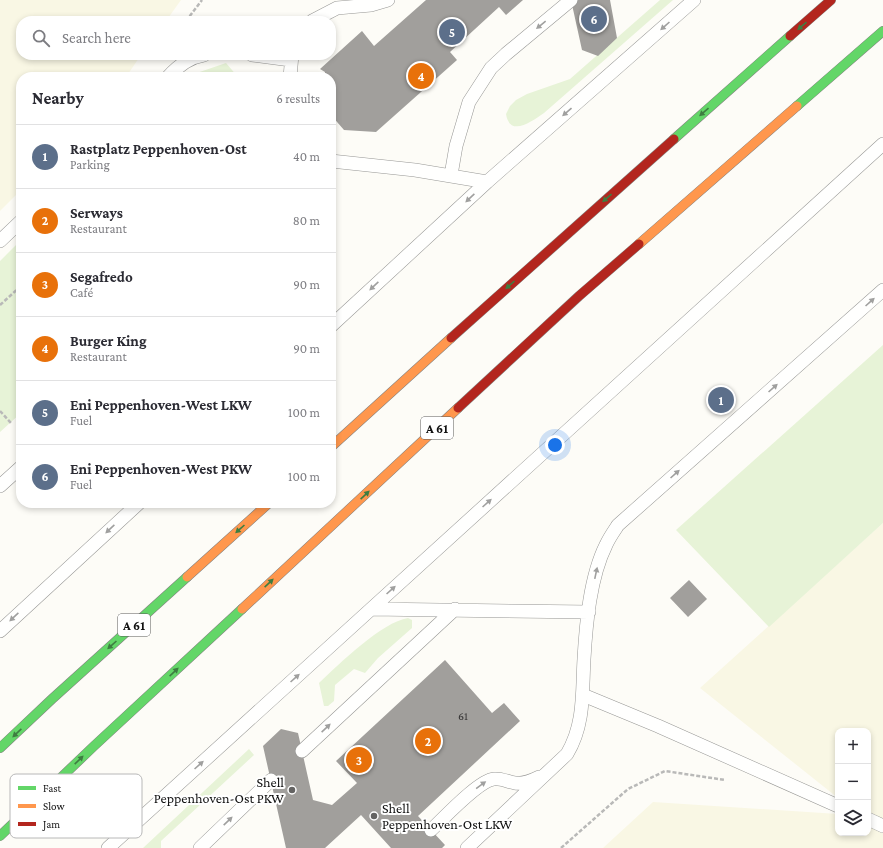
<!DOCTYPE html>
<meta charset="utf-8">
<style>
body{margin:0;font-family:"Crimson Pro",serif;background:#f2f2f3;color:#2b2b33}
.controls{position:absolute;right:12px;bottom:12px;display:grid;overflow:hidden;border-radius:8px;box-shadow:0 2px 6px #0003}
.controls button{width:36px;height:36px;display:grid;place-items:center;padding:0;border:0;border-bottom:1px solid #e1e1e2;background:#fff;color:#2b2b33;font:20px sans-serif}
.you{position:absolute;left:555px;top:445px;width:14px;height:14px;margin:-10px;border:3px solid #fff;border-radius:50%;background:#1a73e8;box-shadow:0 0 0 6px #1a73e833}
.badge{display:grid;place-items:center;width:26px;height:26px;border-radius:50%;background:#1a73e8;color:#fff;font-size:13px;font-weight:700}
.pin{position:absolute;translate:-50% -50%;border:2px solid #fff;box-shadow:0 1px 4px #0006}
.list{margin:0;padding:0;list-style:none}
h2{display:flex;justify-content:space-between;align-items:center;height:52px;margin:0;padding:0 16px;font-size:17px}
h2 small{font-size:13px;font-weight:400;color:#7c7c81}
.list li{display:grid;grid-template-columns:26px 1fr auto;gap:12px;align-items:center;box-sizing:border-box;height:64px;padding:0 16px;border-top:1px solid #e1e1e2}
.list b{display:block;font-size:15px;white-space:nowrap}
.list p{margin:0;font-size:13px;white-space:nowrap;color:#7c7c81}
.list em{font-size:13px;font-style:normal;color:#7c7c81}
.icon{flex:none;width:22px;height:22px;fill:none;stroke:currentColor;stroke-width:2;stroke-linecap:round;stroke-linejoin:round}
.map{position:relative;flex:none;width:883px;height:848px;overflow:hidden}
.search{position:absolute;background:#fff;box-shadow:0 2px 6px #0003;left:16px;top:16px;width:320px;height:44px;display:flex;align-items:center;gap:10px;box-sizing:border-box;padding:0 14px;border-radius:16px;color:#7c7c81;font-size:15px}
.panel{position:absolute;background:#fff;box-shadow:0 2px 6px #0003;left:16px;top:72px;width:320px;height:436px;border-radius:16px}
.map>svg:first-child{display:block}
.farmland{fill:#f9f7e4}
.green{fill:#e7f3d7}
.building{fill:#a19f9c}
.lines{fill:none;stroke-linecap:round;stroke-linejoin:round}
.lane-casing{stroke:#979795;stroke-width:14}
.fast-casing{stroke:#858482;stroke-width:10}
.slow-casing{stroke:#858482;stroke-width:10}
.jam-casing{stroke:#858482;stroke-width:10}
.path{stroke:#b9b9b8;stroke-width:2.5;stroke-dasharray:4 2;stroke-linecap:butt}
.lane{stroke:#fffffe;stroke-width:13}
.fast{stroke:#63d668;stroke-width:9}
.slow{stroke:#ff974d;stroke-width:9}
.jam{stroke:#b3261e;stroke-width:9}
.oneway{fill:#a0a09f}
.oneway2{fill:#3e7d41}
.poi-dot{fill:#646362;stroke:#fff;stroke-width:1.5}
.labels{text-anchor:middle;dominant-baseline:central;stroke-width:4;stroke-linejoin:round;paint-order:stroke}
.number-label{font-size:12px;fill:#353434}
.shield{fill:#fff;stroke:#585858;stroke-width:1}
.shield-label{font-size:13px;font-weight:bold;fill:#111}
.poi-label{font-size:14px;fill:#111;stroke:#fff;text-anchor:end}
.key{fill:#fff;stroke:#b8b8b8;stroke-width:1}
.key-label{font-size:11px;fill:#111}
</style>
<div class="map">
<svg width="883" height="848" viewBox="0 0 883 848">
<rect width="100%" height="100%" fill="#fdfcf7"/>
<!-- farmland -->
<path class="farmland" d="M0,0H181L166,21H21V55H141L126,77H21V190L0,211Z
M883,523V848H603L653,802L838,814V833H868V731H838V798L700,688Z"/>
<!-- green -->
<path class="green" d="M660,0H673L544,113C532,121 510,138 506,114L510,106L516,100L527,94L570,79Z
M226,63L238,77H184H185Z
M21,240V413L0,432V261Z
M883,345V523L769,627L676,530Z
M408,618L412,620V628L378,658L365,673L354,669L335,685L334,701L328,706H324L319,683C339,664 382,622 408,618Z
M249,749L254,755L161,841V848H143Z"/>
<!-- building -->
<path class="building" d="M426,0H523L506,15L499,7L450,52L457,60L376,132L344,130L331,115V77H325V72L320,69L362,31L374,46Z
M571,0H610L617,38L598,56L582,50Z
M689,580L707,599L688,617L670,598Z
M445,660L492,713L504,703L520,721L418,816L445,845L442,848H391L361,815L325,848H286L263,746L281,729L298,733L313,800L332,805L357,783L336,761Z"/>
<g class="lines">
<defs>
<path id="lane" d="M312,21L337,8L371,5L388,0
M252,55L291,60
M168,77C177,67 190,57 204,55
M290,77L292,55
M331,161L415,170L487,182
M451,175L456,146L469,102L491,68L506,54L571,0
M0,241L21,221
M331,326L487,182L694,0
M0,486L21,467
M371,609L589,612
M0,631L139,503
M583,695L658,726L838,806
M302,751L455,609
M868,819L883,826
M431,830C443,819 479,780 494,779C501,778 508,782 515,783C523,784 531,781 539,777
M108,848L883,144
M200,848L271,780
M467,848L567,754C585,724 582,692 584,659C586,624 590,577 606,545C609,538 614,531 618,525L883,290"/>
<path id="fast" d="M797,106L883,31
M674,139L790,36
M0,748L52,699L187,577
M0,836L94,746L242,609"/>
<path id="slow" d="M639,244L797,106
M331,447L451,338
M187,577L269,503
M242,609L458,408"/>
<path id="jam" d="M790,36L831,0
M451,338L674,139
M458,408L579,296L639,244"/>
</defs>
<!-- lane casing -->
<use href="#lane" class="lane-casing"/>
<!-- fast casing -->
<use href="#fast" class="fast-casing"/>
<!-- slow casing -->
<use href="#slow" class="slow-casing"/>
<!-- jam casing -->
<use href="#jam" class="jam-casing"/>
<!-- path -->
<path class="path" d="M186,21L202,0
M0,305L21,286
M0,411L11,423
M561,848L628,789L665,771L725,780"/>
<!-- lane -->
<use href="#lane" class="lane"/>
<!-- fast -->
<use href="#fast" class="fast"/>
<!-- slow -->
<use href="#slow" class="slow"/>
<!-- jam -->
<use href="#jam" class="jam"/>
</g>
<!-- one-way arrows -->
<defs><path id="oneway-solid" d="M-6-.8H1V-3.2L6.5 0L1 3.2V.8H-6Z"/></defs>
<g class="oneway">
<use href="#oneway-solid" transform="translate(541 25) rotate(141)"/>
<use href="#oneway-solid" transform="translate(665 26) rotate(138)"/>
<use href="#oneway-solid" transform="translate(567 112) rotate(139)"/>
<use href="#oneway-solid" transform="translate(470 198) rotate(137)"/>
<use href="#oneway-solid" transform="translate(374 286) rotate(137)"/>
<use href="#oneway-solid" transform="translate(870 302) rotate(-42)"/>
<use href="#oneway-solid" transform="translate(773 388) rotate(-42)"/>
<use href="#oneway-solid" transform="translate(675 474) rotate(-42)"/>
<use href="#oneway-solid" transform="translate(487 503) rotate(-42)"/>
<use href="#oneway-solid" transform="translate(110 529) rotate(137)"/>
<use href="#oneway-solid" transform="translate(596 573) rotate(-78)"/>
<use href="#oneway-solid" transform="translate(391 590) rotate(-42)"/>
<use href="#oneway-solid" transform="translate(14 617) rotate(137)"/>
<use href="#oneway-solid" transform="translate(295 678) rotate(-42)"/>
<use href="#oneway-solid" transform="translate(326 728) rotate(-43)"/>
<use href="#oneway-solid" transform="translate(199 765) rotate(-42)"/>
<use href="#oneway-solid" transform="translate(481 785) rotate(-36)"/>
<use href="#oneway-solid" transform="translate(228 821) rotate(-44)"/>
</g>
<g class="oneway2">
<use href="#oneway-solid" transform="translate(802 26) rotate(139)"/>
<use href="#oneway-solid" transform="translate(704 112) rotate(139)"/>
<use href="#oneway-solid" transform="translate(607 198) rotate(139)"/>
<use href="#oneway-solid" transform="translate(510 285) rotate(138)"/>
<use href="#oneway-solid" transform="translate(365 495) rotate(-43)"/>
<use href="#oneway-solid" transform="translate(240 529) rotate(138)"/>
<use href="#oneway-solid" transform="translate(269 583) rotate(-43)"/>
<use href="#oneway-solid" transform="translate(112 645) rotate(138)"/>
<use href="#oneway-solid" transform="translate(174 672) rotate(-43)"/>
<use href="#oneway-solid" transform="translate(17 733) rotate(137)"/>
<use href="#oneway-solid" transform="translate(79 760) rotate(-44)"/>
</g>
<!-- markers -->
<g class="poi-dot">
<circle cx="292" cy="790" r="4"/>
<circle cx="374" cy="816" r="4"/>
</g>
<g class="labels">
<!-- number labels -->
<g class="number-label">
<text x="463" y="716">61</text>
</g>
<!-- shield labels -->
<g class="shield">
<rect x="421" y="417" width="32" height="22" rx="3"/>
<rect x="118" y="614" width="32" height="22" rx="3"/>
</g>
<g class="shield-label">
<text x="437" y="428">A 61</text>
<text x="134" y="625">A 61</text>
</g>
<!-- poi labels -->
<g class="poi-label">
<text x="284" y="782">Shell<tspan x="284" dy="16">Peppenhoven-Ost PKW</tspan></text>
<text x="382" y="808" text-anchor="start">Shell<tspan x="382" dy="16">Peppenhoven-Ost LKW</tspan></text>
</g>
</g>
<!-- legend -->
<rect x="10" y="774" width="132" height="64" rx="6" class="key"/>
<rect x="18" y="786" width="18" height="4" fill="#63d668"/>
<rect x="18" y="804" width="18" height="4" fill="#ff974d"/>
<rect x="18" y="822" width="18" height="4" fill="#b3261e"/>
<g class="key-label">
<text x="43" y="792">Fast</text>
<text x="43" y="810">Slow</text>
<text x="43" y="828">Jam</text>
</g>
</svg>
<div class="controls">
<button>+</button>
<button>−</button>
<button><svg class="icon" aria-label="layers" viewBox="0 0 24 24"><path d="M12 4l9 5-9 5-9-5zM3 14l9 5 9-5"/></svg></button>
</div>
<div class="you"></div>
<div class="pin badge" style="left:721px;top:400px;background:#5c6f8a">1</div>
<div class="pin badge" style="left:428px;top:741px;background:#e8710a">2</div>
<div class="pin badge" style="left:359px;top:760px;background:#e8710a">3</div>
<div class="pin badge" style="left:421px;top:76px;background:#e8710a">4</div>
<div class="pin badge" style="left:452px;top:32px;background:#5c6f8a">5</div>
<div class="pin badge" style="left:594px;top:19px;background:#5c6f8a">6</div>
<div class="search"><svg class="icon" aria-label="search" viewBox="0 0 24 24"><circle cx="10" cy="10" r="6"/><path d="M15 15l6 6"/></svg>Search here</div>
<section class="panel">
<h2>Nearby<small>6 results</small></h2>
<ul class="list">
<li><span class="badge" style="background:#5c6f8a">1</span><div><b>Rastplatz Peppenhoven-Ost</b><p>Parking</p></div><em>40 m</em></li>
<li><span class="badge" style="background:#e8710a">2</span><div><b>Serways</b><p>Restaurant</p></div><em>80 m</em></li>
<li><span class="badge" style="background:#e8710a">3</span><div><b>Segafredo</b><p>Café</p></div><em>90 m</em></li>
<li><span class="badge" style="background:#e8710a">4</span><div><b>Burger King</b><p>Restaurant</p></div><em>90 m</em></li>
<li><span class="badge" style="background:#5c6f8a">5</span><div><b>Eni Peppenhoven-West LKW</b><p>Fuel</p></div><em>100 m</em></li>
<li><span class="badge" style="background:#5c6f8a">6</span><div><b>Eni Peppenhoven-West PKW</b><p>Fuel</p></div><em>100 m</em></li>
</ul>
</section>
</div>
